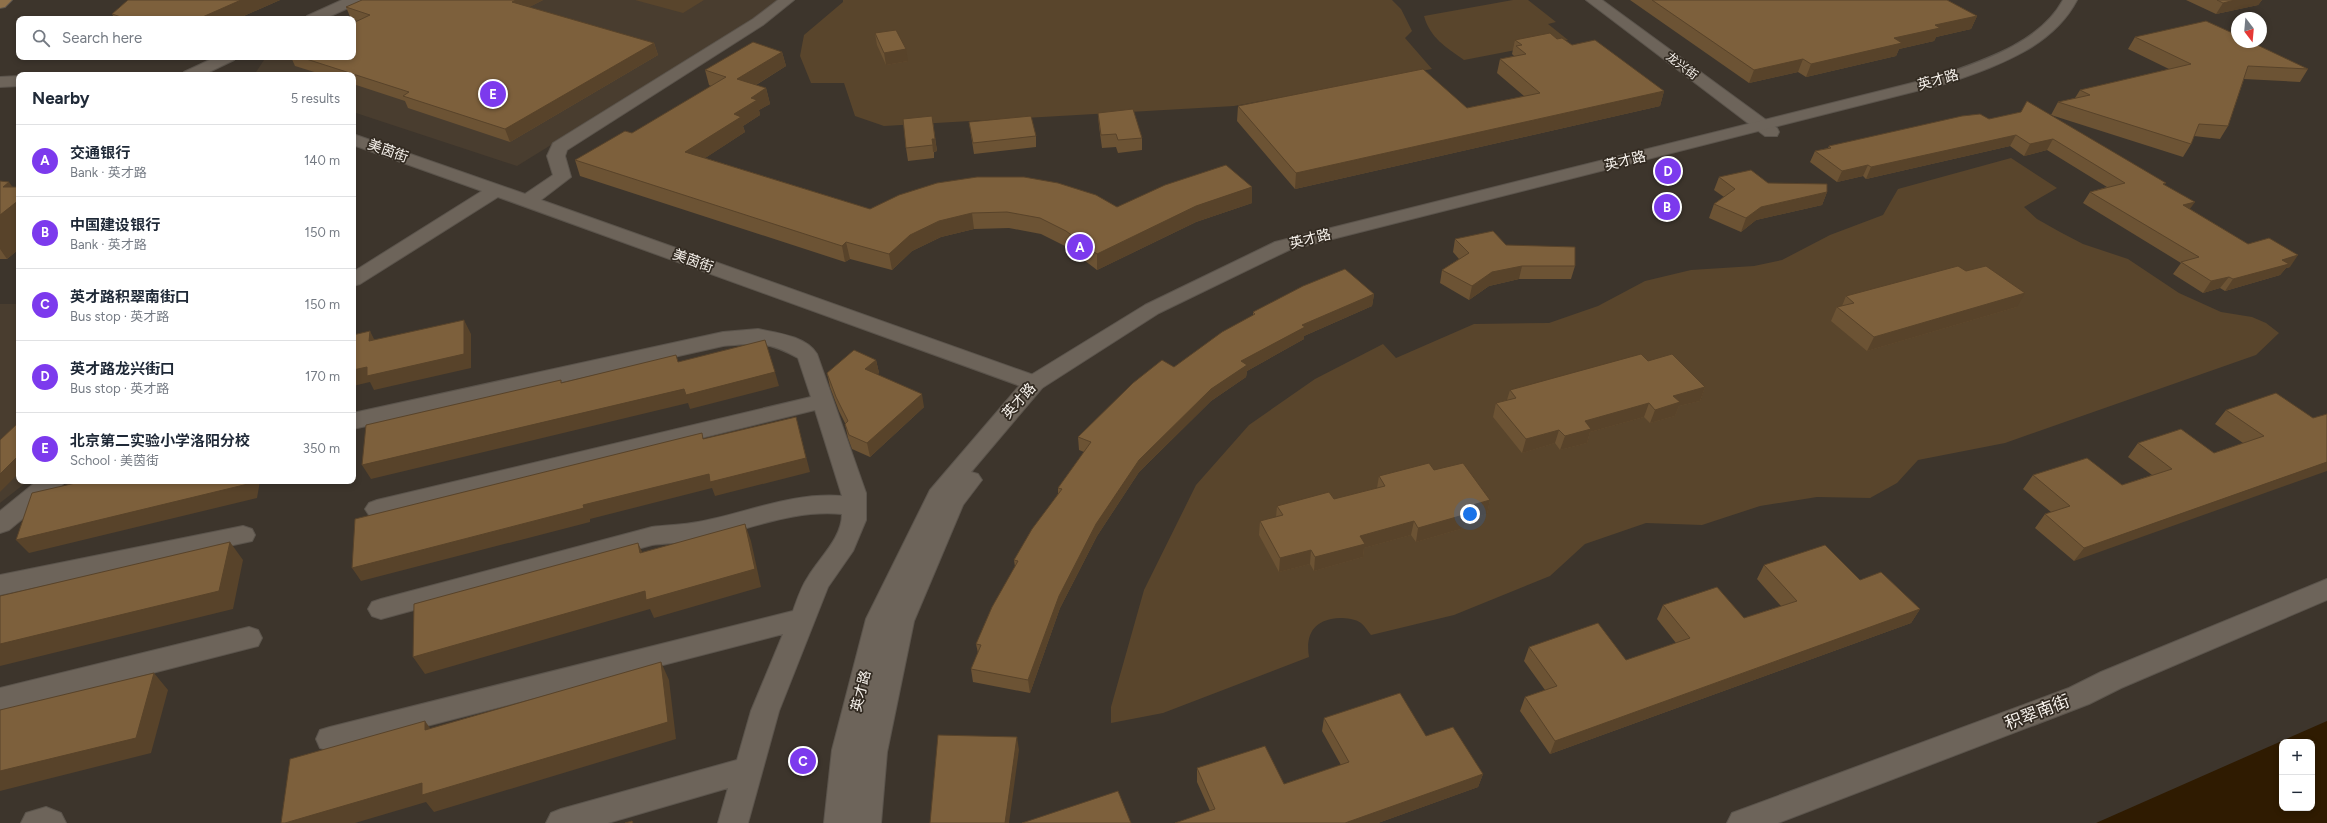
<!DOCTYPE html>
<meta charset="utf-8">
<style>
body{margin:0;font-family:Figtree,"Noto Sans SC",sans-serif;background:#f2f2f3;color:#1f2937}
.controls{position:absolute;right:12px;bottom:12px;display:grid;overflow:hidden;border-radius:8px;box-shadow:0 2px 6px #0003}
.controls button{width:36px;height:36px;display:grid;place-items:center;padding:0;border:0;border-bottom:1px solid #e0e1e3;background:#fff;color:#1f2937;font:20px sans-serif}
.compass{position:absolute;left:2231px;top:12px;width:36px;height:36px;border-radius:50%;background:#fff;box-shadow:0 2px 6px #0003;rotate:164deg}
.you{position:absolute;left:1470px;top:514px;width:14px;height:14px;margin:-10px;border:3px solid #fff;border-radius:50%;background:#1a73e8;box-shadow:0 0 0 6px #1a73e833}
.badge{display:grid;place-items:center;width:26px;height:26px;border-radius:50%;background:#7c3aed;color:#fff;font-size:13px;font-weight:700}
.pin{position:absolute;translate:-50% -50%;border:2px solid #fff;box-shadow:0 1px 4px #0006}
.list{margin:0;padding:0;list-style:none}
h2{display:flex;justify-content:space-between;align-items:center;height:52px;margin:0;padding:0 16px;font-size:17px}
h2 small{font-size:13px;font-weight:400;color:#747a83}
.list li{display:grid;grid-template-columns:26px 1fr auto;gap:12px;align-items:center;box-sizing:border-box;height:72px;padding:0 16px;border-top:1px solid #e0e1e3}
.list b{display:block;font-size:15px;white-space:nowrap}
.list p{margin:0;font-size:13px;white-space:nowrap;color:#747a83}
.list em{font-size:13px;font-style:normal;color:#747a83}
.icon{flex:none;width:22px;height:22px;fill:none;stroke:currentColor;stroke-width:2;stroke-linecap:round;stroke-linejoin:round}
.map{position:relative;flex:none;width:2327px;height:823px;overflow:hidden}
.search{position:absolute;background:#fff;box-shadow:0 2px 6px #0003;left:16px;top:16px;width:340px;height:44px;display:flex;align-items:center;gap:10px;box-sizing:border-box;padding:0 14px;border-radius:8px;color:#747a83;font-size:15px}
.panel{position:absolute;background:#fff;box-shadow:0 2px 6px #0003;left:16px;top:72px;width:340px;height:412px;border-radius:8px}
.map>svg:first-child{display:block}
.built{fill:#493d2f}
.green{fill:#59452c}
.water{fill:#2f1b01;fill-rule:evenodd}
.lines{fill:none;stroke-linecap:round;stroke-linejoin:round}
.minor-casing{stroke:#5b544c;stroke-width:2}
.secondary-casing{stroke:#5b544c;stroke-width:2}
.primary-casing{stroke:#5b544c;stroke-width:2}
.minor{fill:#6d645a;fill-rule:evenodd}
.secondary{fill:#6d645a;fill-rule:evenodd}
.primary{fill:#8f714a;fill-rule:evenodd}
.wall{fill:#6c5334}
.shaded-wall{fill:#58432a}
.building{fill:#7d603c;stroke:#58432a}
.labels{text-anchor:middle;dominant-baseline:central;stroke-width:3.5;stroke-linejoin:round;paint-order:stroke}
.far-street-label{font-size:12px;fill:#f6f1eb;stroke:#332b22}
.street-label{font-size:14px;fill:#f6f1eb;stroke:#332b22}
.near-street-label{font-size:17px;fill:#f6f1eb;stroke:#332b22}
</style>
<div class="map">
<svg width="2327" height="823" viewBox="0 0 2327 823">
<rect width="100%" height="100%" fill="#3d352c"/>
<!-- built -->
<path class="built" d="M389,0H781L774,7L517,166L353,112V75H254L266,57H353V19H348Z
M0,304H19V481H28L0,503Z"/>
<!-- green -->
<path class="green" d="M635,0H704L683,13Z
M843,0H1392L1401,9L1412,31L1405,38L1432,69L1234,106L884,126L855,116L844,83H811L800,56L804,35L843,2Z
M1513,0H1528L1556,22L1548,24L1568,40L1464,60C1446,47 1430,38 1424,16Z
M2011,158L2057,188L2024,207L2037,219L2060,232L2083,244L2128,259L2179,293L2221,312L2252,317L2266,323L2279,333L2256,355L2005,443L1918,460L1897,483L1870,498L1817,497L1760,506L1702,525L1646,523L1585,544L1550,576L1454,615L1371,635C1368,632 1365,626 1361,623C1356,619 1346,618 1340,618C1315,619 1305,633 1309,657L1163,713L1111,723V707L1144,590L1196,485L1249,425L1315,379L1383,344L1396,358L1474,324L1549,323L1598,306L1645,281L1691,270L1754,266L1782,260L1830,235L1883,215L1898,189Z"/>
<!-- water -->
<path class="water" d="M2327,721V823H2096ZM2282,742H2312V808H2282Z"/>
<g class="lines">
<defs>
<path id="minor" d="M342,0H361L359,3L324,19H305L307,16Z
M778,0H794L763,25L567,150L565,156L571,177L541,200L1042,378L1045,383L1042,388L1034,390L1026,388L498,197L360,284L353,286V272L482,191L353,145V134L525,194L553,175L547,156L553,143L753,19Z
M1586,0H1602L1777,128L1779,132L1777,136H1765Z
M216,57H237L234,60L203,75H182L184,72Z
M19,76V86L0,87V77Z
M758,329C777,333 806,336 817,354L866,493V520L853,551L828,587L779,711L748,823H718L728,788L608,823H546L551,813L561,809L737,760L751,711L783,634L330,751L320,748L316,739L320,730L330,727L793,611C797,600 801,587 808,577C820,557 842,538 842,514C792,509 747,531 698,540C683,543 667,543 652,545L381,619L372,616L368,609L372,602L381,599L652,527C667,525 683,525 698,522C747,513 792,492 842,496L815,410L377,518L369,515L365,509L369,503L377,500L811,397L798,358C768,341 756,343 723,346L353,429V413L723,332Z
M37,481H65L61,487L9,530L0,533V511Z
M243,526L252,529L255,535L252,541L0,595V575Z
M249,627L258,630L262,638L258,646L0,712V688Z
M46,807L61,813L66,823H21L26,813Z"/>
<path id="secondary" d="M2063,0H2077C2052,48 1996,66 1948,83L1289,250L1159,313L1042,388L971,472L978,474L982,480L963,505L914,621L887,752L881,823H824L832,750L866,619L930,490L1026,378L1145,305L1275,242L1936,77C1981,61 2039,44 2063,0Z
M2327,579V600L2121,688L2089,704L1778,823H1727L1732,813L2069,688L2101,672Z"/>
<path id="primary" d="M0,0H12L5,7L0,8Z"/>
</defs>
<!-- minor casing -->
<use href="#minor" class="minor-casing"/>
<!-- secondary casing -->
<use href="#secondary" class="secondary-casing"/>
<!-- primary casing -->
<use href="#primary" class="primary-casing"/>
<!-- minor -->
<use href="#minor" class="minor"/>
<!-- secondary -->
<use href="#secondary" class="secondary"/>
<!-- primary -->
<use href="#primary" class="primary"/>
</g>
<!-- wall -->
<path class="wall" d="M128,0H280L237,19H115L112,14Z
M543,0L529,7L654,43L658,55L510,142L408,108L405,101L353,84V75H324L295,66L291,57H353L357,21L353,20V19H351L346,7Z
M1630,0H1947L1977,16L1971,29L1936,37L1934,41L1899,49L1896,56L1806,77L1798,72L1749,83Z
M2186,0H2262L2258,5L2216,14Z
M875,33L908,61L886,65L877,45Z
M2135,37L2308,69L2300,82L2244,79L2228,126L2220,139L2194,136L2191,144L2183,157L2051,115L2058,102L2075,98L2080,90L2169,69L2128,49Z
M1557,39L1572,45L1664,91L1660,106L1295,189L1237,121L1238,106L1467,108L1524,96L1497,73L1500,59L1514,56L1512,54L1515,40Z
M782,52L786,66L756,85L766,88L770,104L759,110L760,115L743,126L745,132L705,158L870,209L1117,207L1252,203L1196,222L1097,270L1067,247L1041,234L1009,228L974,229L941,237L912,251L892,270L850,259L845,262L580,176L575,160L632,133L711,86L709,85L705,70Z
M2021,112L2165,185L2190,209L2248,244L2290,267L2286,268L2280,275L2225,291L2220,288L2203,293L2173,274L2181,263L2083,203L2090,192L2107,187L2047,150L2024,156L2010,146L1866,179L1863,176L1837,182L1810,162L1815,151L1828,148L1829,146L1989,119Z
M1098,113L1142,138V150L1118,153L1116,147L1102,148L1099,126Z
M932,116L937,151L934,152V158L908,161L906,148Z
M969,122L1036,136V147L974,154Z
M1719,177L1768,183L1827,192L1822,205L1756,220L1741,232L1709,218L1714,204L1724,197L1714,190Z
M0,181L13,187H19V249L7,259H0Z
M1455,239L1506,245L1575,266L1571,279H1519L1489,286L1469,300L1440,283L1442,270L1459,259L1453,252Z
M1966,271L2017,307L1867,351L1831,321L1837,307L1842,306L1846,296Z
M1374,294L1372,306L1304,336V339L1247,371L1246,377L1211,401L1139,472L1097,536L1060,608L1030,693L973,682L971,669L978,653L976,644L1015,567L1014,560L1058,494V488L1084,452L1079,450L1078,437L1174,367L1253,316V312Z
M876,360L879,373L877,374L924,407L870,457L852,449L848,438L845,424V423L839,411L830,387L827,373Z
M1648,361L1705,387L1700,401L1679,406L1675,416L1650,423L1644,417L1590,432L1587,443L1560,450L1555,443L1522,453L1493,417L1496,403L1507,400L1510,390Z
M2226,410L2313,418L2074,561L2035,528L2045,514L2051,512L2023,489L2033,475L2122,485L2152,475L2128,457L2138,443L2214,453L2243,443L2215,424Z
M1434,470L1490,500L1487,514L1466,520L1464,528L1416,542L1411,535L1364,548L1363,557L1314,571L1310,564L1279,572L1259,535L1260,521L1276,517L1277,506L1334,499L1377,488L1379,476Z
M1764,565L1860,580L1920,609L1911,623L1550,754L1520,711L1525,697L1545,690L1524,661L1529,647L1626,660L1676,643L1657,619L1663,605L1744,618L1781,606L1757,579Z
M1324,718L1426,736L1483,774L1478,787L1378,823H1175L1210,811L1197,782V768L1284,784L1341,765L1322,731Z"/>
<!-- shaded-wall -->
<path class="shaded-wall" d="M241,0H280L237,19H198Z
M516,0H543L516,14L512,2Z
M2235,0H2262L2258,5L2216,14L2223,3Z
M1977,16L1971,29L1936,37L1934,41L1899,49L1896,56L1806,77L1811,64L1935,25Z
M654,43L658,55L510,142L505,129Z
M906,49L908,61L886,65L884,53Z
M782,52L786,66L741,94L737,79Z
M1803,59L1798,72L1749,83L1754,70Z
M766,88L770,104L759,110L760,115L743,126L745,132L690,168L685,152L734,114L751,98Z
M1664,91L1660,106L1295,189L1296,173Z
M2016,135L2010,146L1866,179L1871,167Z
M932,139H935L937,151L933,152Z
M2053,139L2047,150L2024,156L2030,144Z
M1868,165L1863,176L1837,182L1842,171Z
M9,182L19,196V249L7,259L0,249V215L3,187Z
M1252,187V203L1196,222L1097,270V254L1196,206Z
M1827,192L1822,205L1756,220L1741,232L1746,218L1761,207Z
M2195,202L2187,213L2183,205Z
M972,213L974,229L941,237L912,251L892,270L889,254L910,235L939,221Z
M846,242L850,259L845,262L842,246Z
M2298,255L2290,267L2286,268L2280,275L2225,291L2233,279L2282,260Z
M1522,266L1519,279L1489,286L1469,300L1472,286L1492,272Z
M2229,277L2220,288L2203,293L2211,281Z
M2025,293L2017,307L1867,351L1874,337Z
M1374,294L1372,306L1304,336V339L1247,371L1246,377L1211,401L1139,472L1097,536L1060,608L1030,693L1028,680L1059,596L1096,524L1139,460L1211,389L1241,361L1302,325Z
M464,320L471,334V368L374,390L370,382L353,386V370Z
M370,331L377,345L369,341Z
M876,360L879,373L868,383L865,369Z
M775,372L779,386L690,409L688,403L371,479L362,465L684,389Z
M1705,387L1700,401L1679,406L1675,416L1650,423L1655,410L1673,396Z
M922,394L924,407L870,457L867,443Z
M1649,403L1644,417L1590,432L1587,443L1560,450L1565,436L1585,421Z
M796,417L810,472L715,496L712,488L590,519V522L361,581L352,568Z
M1559,430L1555,443L1522,453L1526,439Z
M19,455V473L0,492V474Z
M2327,462V471L2074,561L2084,548Z
M248,481H260L257,498L29,553L16,540Z
M1490,500L1487,514L1466,520L1464,528L1416,542L1418,528L1462,508Z
M1414,521L1411,535L1364,548L1363,557L1314,571L1315,557L1360,536Z
M745,524L751,541L761,587L654,618L650,609L425,674L413,657Z
M230,542L243,560L233,609L0,666V644Z
M638,543L646,560L640,553Z
M1311,550L1310,564L1279,572L1280,558Z
M1920,609L1911,623L1550,754L1555,741Z
M661,662L669,680L676,739L434,812L426,802L355,823H285Z
M154,673L168,690L151,753L0,791V771Z
M425,721L437,738L425,730Z
M1017,737L1019,750L1009,823H1005Z
M1483,774L1478,787L1378,823H1345Z"/>
<!-- building -->
<path class="building" d="M128,0H241L198,19H127L112,14Z
M362,0H516L512,2L654,43L505,129L403,96L409,92L300,57H353V23L370,15L346,7Z
M1652,0H1947L1977,16L1935,25L1940,28L1894,38L1902,43L1811,64L1803,59L1754,70Z
M2217,0H2235L2223,3Z
M2206,21L2237,35V42H2251L2308,69L2248,66L2228,126L2199,124L2191,144L2058,102L2090,95L2080,90L2191,64L2135,37Z
M896,30L906,49L884,53L875,33Z
M1550,33L1557,39L1562,38L1572,45L1595,40L1664,91L1296,173L1238,106L1423,69L1467,108L1540,93L1500,59L1526,54L1516,46L1522,45L1515,40Z
M753,42L782,52L737,79L766,88L751,98L757,100L734,114L741,117L685,152L870,209L899,195L937,183L977,177H1024L1058,183L1096,195L1117,207L1165,185L1226,165L1252,187L1196,206L1097,254L1066,231L1040,218L1007,212L972,213L939,221L910,235L889,254L846,242L842,246L575,160L625,131L632,133L726,77L705,70Z
M2027,101L2166,183L2163,184L2195,202L2183,205L2248,244L2269,238L2298,255L2282,260L2289,264L2233,279L2229,277L2211,281L2181,262L2199,257L2090,192L2125,183L2053,139L2030,144L2016,135L1871,167L1868,165L1842,171L1815,151L1831,148L1829,146L1962,116L1980,114L1989,119L2021,112Z
M1133,109L1142,138L1118,140L1116,134L1101,135L1098,113Z
M932,116L935,139H932L933,145L906,148L903,119Z
M1031,116L1036,136L973,143L969,122Z
M1751,170L1768,183L1827,184V192L1761,207L1746,218L1714,204L1735,189L1719,177Z
M0,181L9,182L3,187H19V200L0,215Z
M1493,231L1506,245L1575,247V266H1522L1492,272L1472,286L1442,270L1469,253L1455,239Z
M1958,266L1966,271L1986,266L2025,293L1874,337L1837,307L1854,303L1846,296Z
M1345,269L1374,294L1302,325L1305,327L1241,361L1247,365L1211,389L1139,460L1096,524L1059,596L1028,680L971,669L981,645L976,644L992,607L1018,561L1014,560L1032,529L1062,489L1058,488L1091,442L1078,437L1133,383L1162,360L1174,367L1222,332L1255,314L1253,312L1303,286Z
M464,320V354L367,376V367L353,370V335L370,331L369,341Z
M765,340L775,372L686,395L684,389L362,465L366,425L561,380V383L676,355L678,362Z
M854,350L876,360L865,369L922,394L867,443L849,435L845,424L848,421L836,397L827,373Z
M1641,354L1648,361L1672,354L1705,387L1673,396L1680,402L1655,410L1649,403L1585,421L1591,429L1565,436L1559,430L1526,439L1496,403L1516,398L1510,390Z
M2276,393L2313,418L2327,414V462L2084,548L2045,514L2070,506L2033,475L2087,458L2122,485L2172,469L2138,443L2181,429L2214,453L2264,436L2226,410Z
M796,417L806,458L710,482L709,474L583,505L584,508L352,568L355,519L702,433L703,439Z
M19,422V455L0,474V440Z
M1429,463L1434,470L1463,463L1490,500L1462,508L1467,514L1418,528L1414,521L1360,536L1365,544L1315,557L1311,550L1280,558L1260,521L1283,515L1277,506L1329,492L1334,499L1385,486L1379,476Z
M84,481H248V484L16,540L32,493Z
M745,524L755,569L646,600L645,591L413,657L414,604L638,543L640,553Z
M230,542L219,591L0,644V596Z
M1825,545L1860,580L1881,572L1920,609L1555,741L1525,697L1557,686L1529,647L1598,623L1626,660L1690,638L1663,605L1717,587L1744,618L1797,601L1764,565Z
M661,662L668,722L422,795V783L285,823H281L290,759L425,721V730Z
M154,673L136,738L0,771V710Z
M1400,693L1426,736L1453,727L1483,774L1345,823H1175L1215,809L1197,768L1265,746L1284,784L1349,762L1324,718Z
M938,735L1017,737L1005,823H930Z
M1118,791L1131,823H1022Z
M632,821L633,823H625Z"/>
<g class="labels">
<!-- far-street labels -->
<g class="far-street-label">
<text transform="translate(1682 66) rotate(37)">龙兴街</text>
</g>
<!-- street labels -->
<g class="street-label">
<text transform="translate(1938 80) rotate(-16)">英才路</text>
<text transform="translate(388 151) rotate(20)">美茵街</text>
<text transform="translate(1625 161) rotate(-14)">英才路</text>
<text transform="translate(1310 239) rotate(-14)">英才路</text>
<text transform="translate(693 261) rotate(20)">美茵街</text>
<text transform="translate(1019 401) rotate(-48)">英才路</text>
<text transform="translate(861 691) rotate(-76)">英才路</text>
</g>
<!-- near-street labels -->
<g class="near-street-label">
<text transform="translate(2037 712) rotate(-21)">积翠南街</text>
</g>
</g>
</svg>
<div class="controls">
<button>+</button>
<button>−</button>
</div>
<svg class="compass" viewBox="-18 -18 36 36"><path d="M0-13l5 13h-10z" fill="#e53935"/><path d="M0 13l5-13h-10z" fill="#747a83"/></svg>
<div class="you"></div>
<div class="pin badge" style="left:1080px;top:247px">A</div>
<div class="pin badge" style="left:1667px;top:207px">B</div>
<div class="pin badge" style="left:803px;top:761px">C</div>
<div class="pin badge" style="left:1668px;top:171px">D</div>
<div class="pin badge" style="left:493px;top:94px">E</div>
<div class="search"><svg class="icon" aria-label="search" viewBox="0 0 24 24"><circle cx="10" cy="10" r="6"/><path d="M15 15l6 6"/></svg>Search here</div>
<section class="panel">
<h2>Nearby<small>5 results</small></h2>
<ul class="list">
<li><span class="badge">A</span><div><b>交通银行</b><p>Bank · 英才路</p></div><em>140 m</em></li>
<li><span class="badge">B</span><div><b>中国建设银行</b><p>Bank · 英才路</p></div><em>150 m</em></li>
<li><span class="badge">C</span><div><b>英才路积翠南街口</b><p>Bus stop · 英才路</p></div><em>150 m</em></li>
<li><span class="badge">D</span><div><b>英才路龙兴街口</b><p>Bus stop · 英才路</p></div><em>170 m</em></li>
<li><span class="badge">E</span><div><b>北京第二实验小学洛阳分校</b><p>School · 美茵街</p></div><em>350 m</em></li>
</ul>
</section>
</div>
